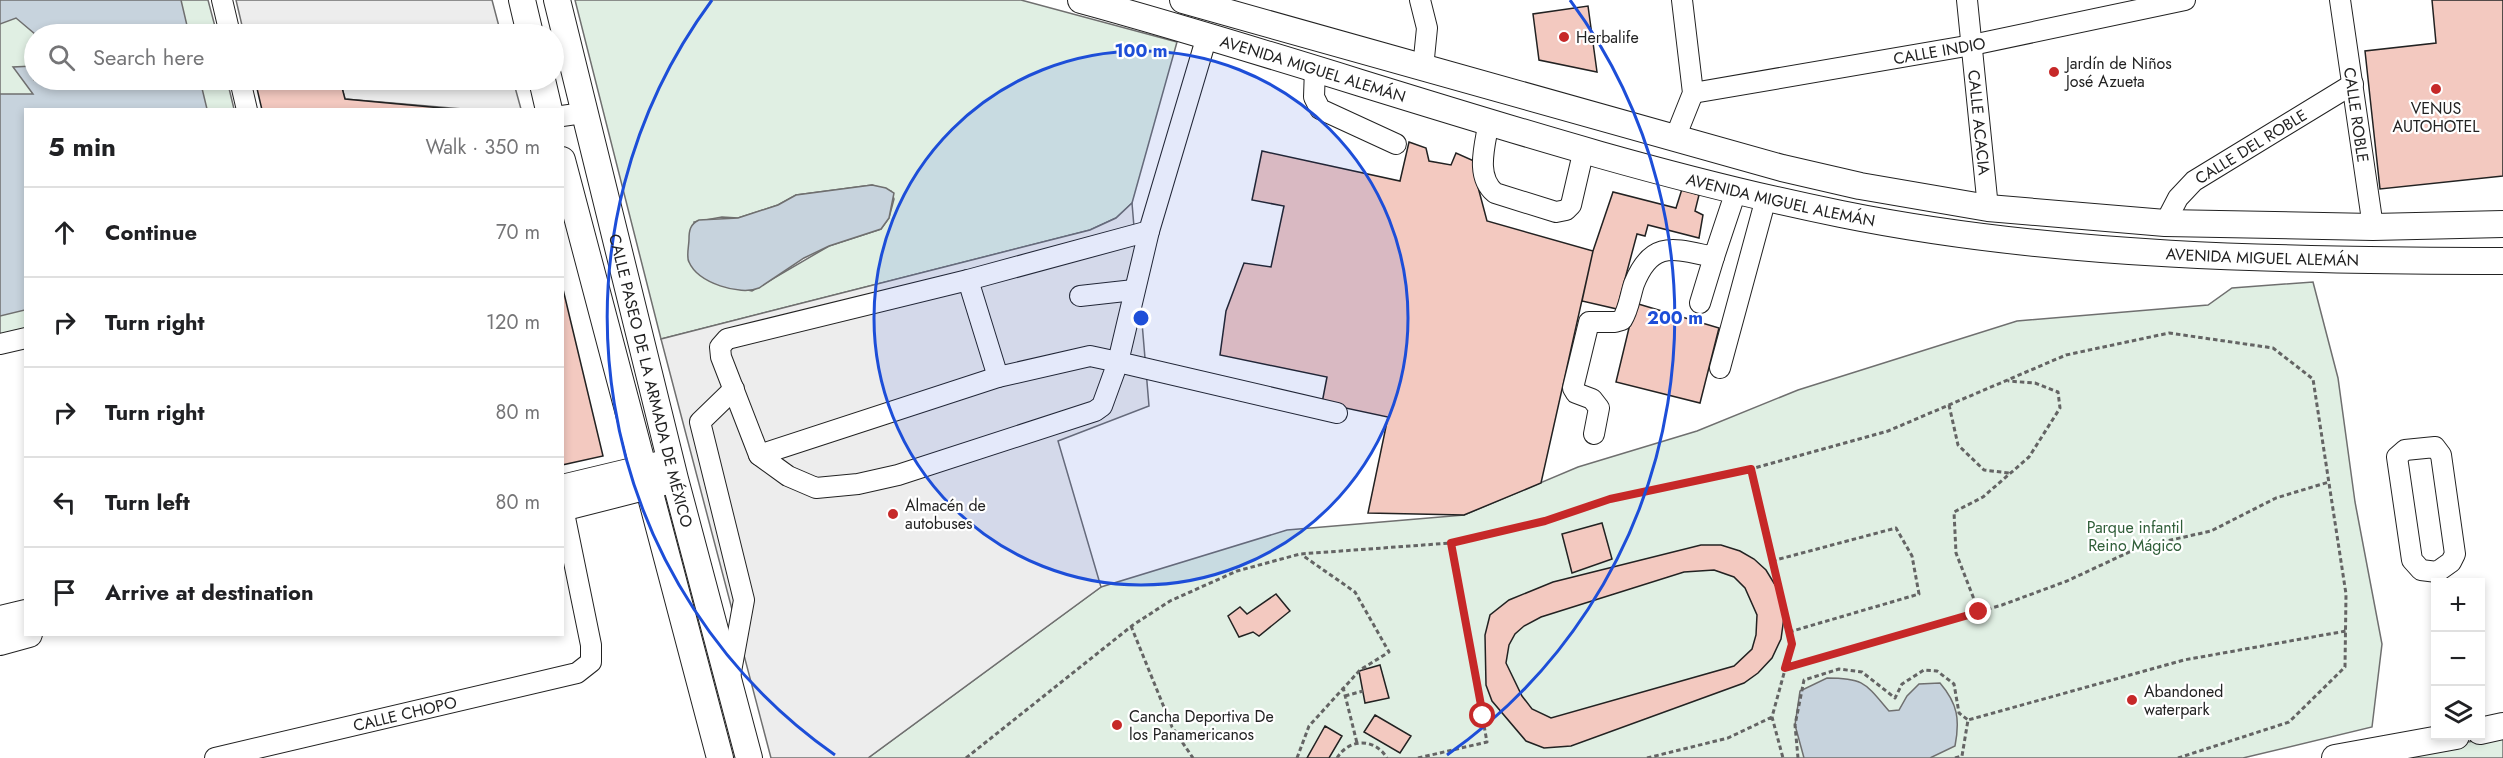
<!DOCTYPE html>
<meta charset="utf-8">
<style>
body{margin:0;font-family:Jost,sans-serif;background:#f6f6f6;color:#202124}
.controls{position:absolute;right:18px;bottom:18px;display:grid;overflow:hidden;border-radius:0px;box-shadow:0 3px 9px #0003}
.controls button{width:54px;height:54px;display:grid;place-items:center;padding:0;border:0;border-bottom:2px solid #e0e0e0;background:#fff;color:#202124;font:30px sans-serif}
.stop{position:absolute;width:18px;height:18px;margin:-14px;border:4px solid #c62828;border-radius:50%;background:#fff}
.stop.end{background:#c62828;border-color:#fff;box-shadow:0 2px 6px #0008}
.list{margin:0;padding:0;list-style:none}
h2{display:flex;justify-content:space-between;align-items:center;height:78px;margin:0;padding:0 24px;font-size:26px}
h2 small{font-size:20px;font-weight:400;color:#757577}
.list li{display:grid;grid-template-columns:39px 1fr auto;gap:18px;align-items:center;box-sizing:border-box;height:90px;padding:0 24px;border-top:2px solid #e0e0e0}
.list b{display:block;font-size:22px;white-space:nowrap}
.list em{font-size:20px;font-style:normal;color:#757577}
.icon{flex:none;width:33px;height:33px;fill:none;stroke:currentColor;stroke-width:2;stroke-linecap:round;stroke-linejoin:round}
.map{position:relative;flex:none;width:2503px;height:758px;overflow:hidden}
.search{position:absolute;background:#fff;box-shadow:0 3px 9px #0003;left:24px;top:24px;width:540px;height:66px;display:flex;align-items:center;gap:15px;box-sizing:border-box;padding:0 21px;border-radius:33px;color:#757577;font-size:22px}
.panel{position:absolute;background:#fff;box-shadow:0 3px 9px #0003;left:24px;top:108px;width:540px;height:528px;border-radius:0px}
.map>svg:first-child{display:block}
.green{fill:#e0efe3;stroke:#6f6f6f;stroke-width:1.5;fill-rule:evenodd}
.parking{fill:#ededed;stroke:#6f6f6f;stroke-width:1.5}
.water{fill:#c7d3dd;stroke:#6f6f6f;stroke-width:1.5}
.building{fill:#f3c9c0;stroke:#222;stroke-width:1.5;fill-rule:evenodd}
.lines{fill:none;stroke-linecap:round;stroke-linejoin:round}
.minor-casing{stroke:#222;stroke-width:22}
.major-casing{stroke:#222;stroke-width:28}
.path{stroke:#646464;stroke-width:3;stroke-dasharray:4.5 3;stroke-linecap:butt}
.minor{stroke:#fff;stroke-width:20}
.major{stroke:#fff;stroke-width:26}
.route{stroke:#c62828;stroke-width:8}
.ring{fill:none;stroke:#1d4ed8;stroke-width:3}
.poi-dot{fill:#c62828;stroke:#fff;stroke-width:2}
.labels{text-anchor:middle;dominant-baseline:central;stroke-width:4.5;stroke-linejoin:round;paint-order:stroke}
.poi-label{font-size:16px;fill:#222;stroke:#fff;text-anchor:start}
.street-label{font-size:16px;fill:#222;stroke:#fff}
.park-label{font-size:16px;fill:#2f5e38;stroke:#fff}
.centre{fill:#1d4ed8;stroke:#fff;stroke-width:3}
.ring-label{font-size:18px;text-anchor:middle;font-weight:bold;fill:#1d4ed8;stroke:#fff;stroke-width:4.5;stroke-linejoin:round;paint-order:stroke}
</style>
<div class="map">
<svg width="2503" height="758" viewBox="0 0 2503 758">
<rect width="100%" height="100%" fill="#fff"/>
<!-- green -->
<path class="green" d="M0,0H208L217,34H34V80H227L234,109L26,110L25,330L0,336Z
M575,0H1021L1177,42L1132,203L1116,218L1090,230L661,339ZM872,185L891,191L894,199L889,218L881,229L829,246L752,291L712,282L694,222L722,217L738,218L778,205L796,195Z
M2313,282L2338,378L2355,502L2382,644L2372,727L2243,758H868L1101,587L1287,530L1464,515L1578,467L1697,431L1798,390L2017,321L2208,305L2232,288Z
M2503,736V758H2375Z"/>
<!-- parking -->
<path class="parking" d="M236,0H492L501,34H244Z
M340,80H513L521,109H463L345,99Z
M1132,203L1149,406L1058,441L1101,587L868,758H771L661,339L1090,230L1116,218Z"/>
<!-- water -->
<path class="water" d="M0,0H181L189,34H35L16,18L0,24Z
M34,66V80H57L63,87L66,80H200L207,109L26,110L25,310L0,316V94H33L13,67Z
M872,185L886,188L894,193L889,218L881,229L829,246L804,258L759,288C740,296 698,283 689,262C686,257 689,246 689,239C689,231 690,224 699,220L738,218L778,205L796,195Z
M1827,678C1864,678 1865,683 1889,711L1899,710L1907,696L1919,684L1940,683C1958,704 1960,720 1955,746L1930,758H1804L1795,725L1800,691Z"/>
<!-- building -->
<path class="building" d="M2432,0H2503V176L2380,189L2365,51L2436,43Z
M1588,6L1597,72L1539,60L1533,14Z
M255,80H340L345,99L463,110H262Z
M1409,142L1426,148L1429,161L1451,165L1456,153L1474,161L1478,187L1487,221L1593,251L1541,483L1464,515L1368,513L1388,417L1322,403L1327,377L1220,355L1226,311L1244,263L1271,267L1284,206L1252,200L1262,151L1400,181Z
M1682,189L1699,195L1695,211L1703,215L1699,238L1648,225L1645,236L1637,234L1617,309L1582,301L1593,251L1613,192L1676,208Z
M562,285L603,456L562,465Z
M1635,303L1719,328L1700,403L1616,382Z
M1602,523L1612,559L1572,573L1562,534Z
M1701,545H1721L1740,551L1754,559L1766,570L1780,593L1784,617L1781,639L1772,658L1758,673L1744,683L1571,746L1544,748L1526,741L1492,701L1486,685L1485,635L1490,615L1509,600L1553,582ZM1714,570L1734,577L1745,588L1757,615L1756,635L1752,649L1734,666L1551,718L1532,709L1522,696L1506,663L1509,645L1515,634L1524,626L1541,617L1684,572Z
M1276,594L1290,611L1259,636L1253,632L1239,637L1228,616L1240,607L1247,614Z
M1380,665L1389,698L1365,703L1359,671Z
M1375,715L1411,736L1400,753L1364,732Z
M1325,726L1342,736L1329,758H1307Z"/>
<g class="lines">
<defs>
<g id="minor">
<path d="M222,0L230,34"/>
<path d="M1420,0L1427,28L1423,68"/>
<path id="s1" d="M1967,0L1988,208"/>
<path id="s2" d="M2340,0L2373,227"/>
<path d="M1315,68L1314,97L1320,109L1396,144"/>
<path d="M240,80L247,110"/>
<path id="s3" d="M1693,93L1972,45L2185,0"/>
<path d="M562,116L583,113"/>
<path d="M1489,120C1486,143 1474,175 1495,193L1556,212L1566,210L1571,205L1584,149"/>
<path d="M1675,138L1693,93L1682,0"/>
<path id="s4" d="M2165,223L2178,198L2194,181L2353,84"/>
<path d="M1149,231L1118,362L1102,406L1095,411L898,475L858,484L816,488L788,476L759,455L998,377L1090,356L1118,362L1337,413"/>
<path d="M968,280L998,377"/>
<path d="M1080,296L1134,290"/>
<path d="M1700,303L1714,257"/>
<path d="M0,344L26,338"/>
<path d="M1720,368L1766,198"/>
<path d="M1594,434L1599,408L1592,399L1576,393L1573,388L1589,322H1615L1622,320C1629,309 1630,296 1634,284C1652,239 1674,249 1714,257L1736,191"/>
<path d="M2435,447L2441,455L2455,554L2451,562L2437,572L2421,570L2412,560L2397,457L2405,450Z"/>
<path d="M759,455L721,357L720,347L727,339L968,280L1149,231L1207,36"/>
<path d="M730,677L744,600L700,422L734,389"/>
<path id="s5" d="M215,758L577,673L591,662V645L563,508"/>
</g>
<g id="major">
<path d="M522,0L530,34"/>
<path id="s6" d="M557,0L675,479L749,758"/>
<path id="s7" d="M1081,0C1335,69 1583,162 1841,214C2058,258 2282,260 2503,261"/>
<path d="M1183,0L1782,168L1860,186L1988,208L2165,223L2373,227L2503,224"/>
<path d="M542,80L549,110"/>
<path d="M562,160L720,758"/>
<path d="M562,488L658,465"/>
<path d="M562,508L664,482"/>
<path d="M0,619L26,613"/>
<path d="M0,642L29,634"/>
<path d="M2480,731L2503,726"/>
<path d="M2335,758L2456,736"/>
</g>
</defs>
<!-- minor casing -->
<use href="#minor" class="minor-casing"/>
<!-- major casing -->
<use href="#major" class="major-casing"/>
<!-- path -->
<path class="path" d="M1949,405L1958,445L1984,470L2009,473
M1751,469L1792,644L1772,717L1783,758
M1772,561L1896,528L1912,556L1919,594L1789,632
M1979,612L1956,553L1954,512L1983,497L2029,457L2060,408L2058,392L2035,383L2008,381
M1131,626L1172,727L1193,758
M1785,667L2002,605L2067,581L2140,547L2211,531L2276,498L2329,482
M1343,687L1357,743
M1345,696L1363,691
M966,758L1133,625L1170,601L1237,571L1300,554L1451,543L1545,521L1610,499L1751,469L1888,431L2066,355L2169,333L2273,348L2313,379L2346,594L2345,667L2289,722L2178,758
M1297,758L1309,726L1360,670L1389,652L1355,592L1302,555
M1337,758C1349,738 1375,738 1387,758
M1418,758L1487,742L1451,543
M1647,758L1728,738L1772,717
M1798,758L1795,725L1804,680L1839,669L1862,672L1895,698L1902,684L1924,670L1937,671L1954,684L1959,713L1968,720
M1955,758L1962,756L1968,720L2184,660L2346,631"/>
<!-- minor -->
<use href="#minor" class="minor"/>
<!-- major -->
<use href="#major" class="major"/>
</g>
<g class="lines">
<!-- route -->
<path class="route" d="M1483,716L1451,543L1545,521L1610,499L1751,469L1792,644L1785,668L1979,612"/>
</g>
<!-- distance rings -->
<circle cx="1141" cy="318" r="267" fill="#1d4ed8" fill-opacity=".12"/>
<g class="ring">
<circle cx="1141" cy="318" r="267"/>
<path d="M835 755A534 534 0 0 1 712 0M1570 0A534 534 0 0 1 1447 755"/>
</g>
<!-- markers -->
<g class="poi-dot">
<circle cx="1564" cy="37" r="6"/>
<circle cx="2054" cy="72" r="6"/>
<circle cx="2436" cy="89" r="6"/>
<circle cx="893" cy="514" r="6"/>
<circle cx="2132" cy="700" r="6"/>
<circle cx="1117" cy="725" r="6"/>
</g>
<g class="labels">
<!-- poi labels -->
<g class="poi-label">
<text x="1576" y="37">Herbalife</text>
<text x="2066" y="63">Jardín de Niños<tspan x="2066" dy="18">José Azueta</tspan></text>
<text x="2436" y="108" text-anchor="middle">VENUS<tspan x="2436" dy="18">AUTOHOTEL</tspan></text>
<text x="905" y="505">Almacén de<tspan x="905" dy="18">autobuses</tspan></text>
<text x="2144" y="691">Abandoned<tspan x="2144" dy="18">waterpark</tspan></text>
<text x="1129" y="716">Cancha Deportiva De<tspan x="1129" dy="18">los Panamericanos</tspan></text>
</g>
<!-- street labels -->
<g class="street-label">
<text stroke="none"><textPath href="#s3" startOffset="250">CALLE INDIO</textPath></text>
<text stroke="none"><textPath href="#s7" startOffset="242">AVENIDA MIGUEL ALEMÁN</textPath></text>
<text stroke="none"><textPath href="#s2" startOffset="116">CALLE ROBLE</textPath></text>
<text stroke="none"><textPath href="#s1" startOffset="123">CALLE ACACIA</textPath></text>
<text stroke="none"><textPath href="#s4" startOffset="118">CALLE DEL ROBLE</textPath></text>
<text stroke="none"><textPath href="#s7" startOffset="728">AVENIDA MIGUEL ALEMÁN</textPath></text>
<text stroke="none"><textPath href="#s7" startOffset="1214">AVENIDA MIGUEL ALEMÁN</textPath></text>
<text stroke="none"><textPath href="#s6" startOffset="392">CALLE PASEO DE LA ARMADA DE MÉXICO</textPath></text>
<text stroke="none"><textPath href="#s5" startOffset="195">CALLE CHOPO</textPath></text>
</g>
<!-- park labels -->
<g class="park-label">
<text x="2135" y="527">Parque infantil<tspan x="2135" dy="18">Reino Mágico</tspan></text>
</g>
</g>
<circle cx="1141" cy="318" r="9" class="centre"/>
<g class="ring-label">
<text x="1141" y="57">100 m</text>
<text x="1675" y="324">200 m</text>
</g>
</svg>
<div class="controls">
<button>+</button>
<button>−</button>
<button><svg class="icon" aria-label="layers" viewBox="0 0 24 24"><path d="M12 4l9 5-9 5-9-5zM3 14l9 5 9-5"/></svg></button>
</div>
<div class="stop" style="left:1483px;top:716px"></div>
<div class="stop end" style="left:1979px;top:612px"></div>
<div class="search"><svg class="icon" aria-label="search" viewBox="0 0 24 24"><circle cx="10" cy="10" r="6"/><path d="M15 15l6 6"/></svg>Search here</div>
<section class="panel">
<h2>5 min<small>Walk · 350 m</small></h2>
<ul class="list">
<li><svg class="icon" aria-label="ahead" viewBox="0 0 24 24"><path d="M12 20V5M6 11l6-6 6 6"/></svg><div><b>Continue</b></div><em>70 m</em></li>
<li><svg class="icon" aria-label="right" viewBox="0 0 24 24"><path d="M7 20v-9h11M14 6l5 5-5 5"/></svg><div><b>Turn right</b></div><em>120 m</em></li>
<li><svg class="icon" aria-label="right" viewBox="0 0 24 24"><path d="M7 20v-9h11M14 6l5 5-5 5"/></svg><div><b>Turn right</b></div><em>80 m</em></li>
<li><svg class="icon" aria-label="left" viewBox="0 0 24 24"><path d="M17 20v-9H6M10 6l-5 5 5 5"/></svg><div><b>Turn left</b></div><em>80 m</em></li>
<li><svg class="icon" aria-label="arrive" viewBox="0 0 24 24"><path d="M6 21V4h12l-3 4 3 4H6"/></svg><div><b>Arrive at destination</b></div></li>
</ul>
</section>
</div>
